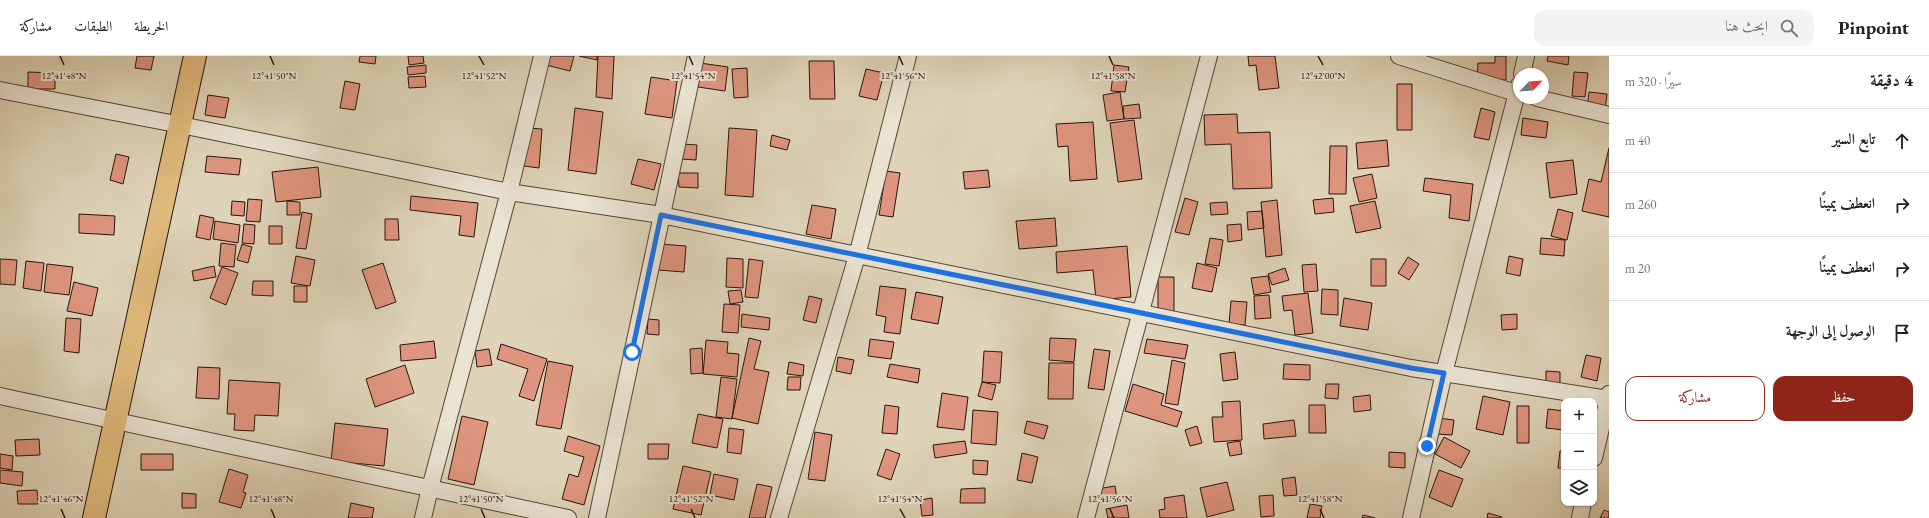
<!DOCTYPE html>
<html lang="ar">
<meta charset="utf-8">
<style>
body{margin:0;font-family:"EB Garamond",Amiri,serif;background:#f2f2f2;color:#222;direction:rtl}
.controls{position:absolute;right:12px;bottom:12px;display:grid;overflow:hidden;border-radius:8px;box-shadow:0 1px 3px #0004}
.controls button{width:36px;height:36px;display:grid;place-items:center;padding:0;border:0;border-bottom:1px solid #e0e0e0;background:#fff;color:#222;font:20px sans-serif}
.compass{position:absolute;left:1513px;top:12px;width:36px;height:36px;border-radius:50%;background:#fff;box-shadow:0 1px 3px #0004;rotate:65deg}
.stop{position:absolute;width:12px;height:12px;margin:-9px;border:3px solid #1a73e8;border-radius:50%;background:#fff}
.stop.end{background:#1a73e8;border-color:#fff;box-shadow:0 1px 4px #0008}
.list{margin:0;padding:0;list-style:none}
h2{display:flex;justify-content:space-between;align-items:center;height:52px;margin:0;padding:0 16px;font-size:17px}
h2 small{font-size:13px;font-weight:400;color:#767676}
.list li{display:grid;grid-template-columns:26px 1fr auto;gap:12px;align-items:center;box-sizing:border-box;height:64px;padding:0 16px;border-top:1px solid #e0e0e0}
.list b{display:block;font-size:15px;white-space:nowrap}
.list em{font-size:13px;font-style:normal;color:#767676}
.actions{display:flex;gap:8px;padding:12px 16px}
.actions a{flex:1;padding:9px 0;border:1px solid #8f2418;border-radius:12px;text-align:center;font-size:14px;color:#8f2418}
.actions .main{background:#8f2418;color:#fff}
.icon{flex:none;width:22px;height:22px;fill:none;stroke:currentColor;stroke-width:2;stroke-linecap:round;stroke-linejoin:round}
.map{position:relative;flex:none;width:1609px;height:462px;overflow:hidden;direction:ltr}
header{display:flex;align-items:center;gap:24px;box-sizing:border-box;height:56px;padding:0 20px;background:#fff;border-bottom:1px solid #e0e0e0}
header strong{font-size:19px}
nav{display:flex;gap:22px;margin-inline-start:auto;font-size:14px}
.search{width:280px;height:36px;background:#f2f2f2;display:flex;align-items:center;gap:10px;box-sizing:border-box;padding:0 14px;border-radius:12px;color:#767676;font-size:15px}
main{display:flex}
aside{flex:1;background:#fff}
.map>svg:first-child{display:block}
.building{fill:#de947e;stroke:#29140b}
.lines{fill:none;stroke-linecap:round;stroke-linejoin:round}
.minor-casing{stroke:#564436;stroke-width:18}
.trunk-casing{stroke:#29140b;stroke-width:24}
.minor{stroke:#eae3d2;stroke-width:16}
.trunk{stroke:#e0ba7c;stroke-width:22}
.route{stroke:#1a73e8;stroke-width:5}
.ticks{fill:none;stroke:#29140b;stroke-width:1.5}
.ticks-label{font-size:10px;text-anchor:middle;fill:#29140b;stroke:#eae3d2;stroke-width:4;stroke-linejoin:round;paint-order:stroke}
</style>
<header>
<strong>Pinpoint</strong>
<div class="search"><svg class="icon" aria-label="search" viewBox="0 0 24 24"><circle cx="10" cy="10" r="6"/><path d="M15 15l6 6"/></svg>ابحث هنا</div>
<nav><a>الخريطة</a><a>الطبقات</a><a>مشاركة</a></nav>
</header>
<main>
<aside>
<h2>4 دقيقة<small>سيرًا · 320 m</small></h2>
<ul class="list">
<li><svg class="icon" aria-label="ahead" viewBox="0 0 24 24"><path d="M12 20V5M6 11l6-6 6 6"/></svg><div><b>تابع السير</b></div><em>40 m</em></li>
<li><svg class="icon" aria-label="right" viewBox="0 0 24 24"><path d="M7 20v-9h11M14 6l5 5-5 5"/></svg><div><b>انعطف يمينًا</b></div><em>260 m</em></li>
<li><svg class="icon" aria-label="right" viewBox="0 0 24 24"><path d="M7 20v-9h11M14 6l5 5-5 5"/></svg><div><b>انعطف يمينًا</b></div><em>20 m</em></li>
<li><svg class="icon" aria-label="arrive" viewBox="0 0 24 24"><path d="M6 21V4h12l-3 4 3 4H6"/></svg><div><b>الوصول إلى الوجهة</b></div></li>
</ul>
<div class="actions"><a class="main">حفظ</a><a>مشاركة</a></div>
</aside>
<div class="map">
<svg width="1609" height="462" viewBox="0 0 1609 462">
<rect width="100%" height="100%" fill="#dfd4b9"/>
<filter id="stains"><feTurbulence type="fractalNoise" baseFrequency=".005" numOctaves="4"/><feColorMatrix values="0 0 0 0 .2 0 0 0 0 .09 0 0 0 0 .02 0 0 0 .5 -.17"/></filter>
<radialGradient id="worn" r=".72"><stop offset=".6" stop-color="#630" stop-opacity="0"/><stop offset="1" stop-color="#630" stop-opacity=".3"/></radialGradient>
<!-- building -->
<path class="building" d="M137,0H154L151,14L135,12Z
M360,0H376L375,8L359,6Z
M408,0H423L424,7L409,9Z
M549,0H574L570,15L546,9Z
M579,0H597V4Z
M598,0H614L612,43L596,41Z
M1248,0H1275L1279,32L1259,34L1256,9L1249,10Z
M1495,0H1506V24L1477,23L1478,7H1495Z
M1548,0H1569L1568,9L1547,5Z
M809,5H834L835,43H810Z
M700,7L728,11L725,35L698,31Z
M426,9V17L408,19L407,11Z
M1114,9L1129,11L1125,36L1111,35Z
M747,12L748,41L734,42L732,13Z
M866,13L884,17L877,44L859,40Z
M28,16L55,17V33H28Z
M1574,16L1588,17L1585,41L1572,40Z
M425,20L426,31L409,32L408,21Z
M651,21L677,25L672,62L645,58Z
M345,25L360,28L355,54L340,52Z
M1397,28H1412V74H1397Z
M1120,36L1124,63L1107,65L1103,39Z
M1589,36L1607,38L1605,54L1587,52Z
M208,39L229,42L225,62L205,59Z
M1139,48L1141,62L1124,63L1123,50Z
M575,52L603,56L596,118L568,114Z
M1481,52L1495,56L1489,84L1474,81Z
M1237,58L1238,77L1270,76L1272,132L1233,133L1231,88L1205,89L1204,59Z
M1523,62L1548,66L1546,82L1521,79Z
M1134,64L1142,123L1118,126L1110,67Z
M1093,66L1097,123L1070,125L1068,90L1058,91L1056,68Z
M527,72L542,73L539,112L524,110Z
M729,72L757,74L753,141L725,139Z
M772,79L790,84L787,94L770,90Z
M1387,84L1389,110L1358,113L1356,87Z
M683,88L697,89L696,104L682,103Z
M1330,90H1347L1346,138H1329Z
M1609,92V161L1582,155L1589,123L1601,126Z
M116,98L129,101L123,128L110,124Z
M207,100L241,103L239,119L205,116Z
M638,103L661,108L654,134L631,128Z
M1573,104L1577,138L1550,142L1546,107Z
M318,111L321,141L276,146L272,116Z
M988,114L990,131L965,133L963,116Z
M886,115L900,117L893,161L879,159Z
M678,117H698V132L679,131Z
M1372,118L1377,142L1359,146L1353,122Z
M1425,122L1473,128L1469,165L1449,162L1451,139L1423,135Z
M411,140L478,147L474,181L459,179L461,160L410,154Z
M1185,142L1198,146L1189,179L1175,176Z
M1333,142L1334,156L1315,158L1313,144Z
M248,143L262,144L260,166L246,165Z
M1277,144L1282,199L1266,201L1261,146Z
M232,145L245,146L244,160L231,159Z
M287,145L300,146V159H287Z
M1375,145L1381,172L1356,177L1350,150Z
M1227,146L1228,158L1211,159L1210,147Z
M812,149L836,153L831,183L806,178Z
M1558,153L1573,157L1567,184L1551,180Z
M1262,155L1264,172L1248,174L1247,156Z
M302,156L312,158L306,193L296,192Z
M79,158L115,160L114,179L79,177Z
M200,159L214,162L210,184L196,181Z
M1055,162L1057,190L1019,193L1016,165Z
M385,163H398L399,184H385Z
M215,165L240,169L238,187L213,183Z
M244,168L255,169L254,188L242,187Z
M1241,168L1242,184L1228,186L1227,169Z
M269,170H282V188H269Z
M1210,182L1223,184L1219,210L1205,208Z
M1541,182L1565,184L1564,200L1540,198Z
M221,187L236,189L234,211L219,210Z
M242,188L252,191L248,207L237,204Z
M660,188L686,190L684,216L658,214Z
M1127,190L1131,241L1096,244L1093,214L1057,217L1056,196Z
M296,200L315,204L310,230L291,227Z
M1509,200L1523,203L1520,220L1506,217Z
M1408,201L1419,208L1409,224L1398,217Z
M727,202L743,203V232L726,231Z
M0,203L17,204L15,229L0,228Z
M749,203L763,205L758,242L745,241Z
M1371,203H1386V230H1371Z
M26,205L44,207L41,235L23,232Z
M383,207L396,246L376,253L362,214Z
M1197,207L1217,212L1212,236L1192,232Z
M47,208L73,211L69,239L44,236Z
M1316,208L1318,235L1304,236L1302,209Z
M214,210L216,221L194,225L192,215Z
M222,211L238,217L226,249L210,242Z
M1285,212L1289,224L1272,229L1268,218Z
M1268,220L1271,236L1254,239L1251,222Z
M1158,221H1174V256H1158Z
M253,225H273V240L252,239Z
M74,226L98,232L92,260L67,255Z
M294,230H307V246H294Z
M880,230L906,233L900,278L884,276L886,261L876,259Z
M1322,233L1338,234V259L1321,258Z
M741,234L743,246L730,248L728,235Z
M916,236L943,241L938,268L911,263Z
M1308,237L1313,277L1295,279L1292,254L1284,255L1282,240Z
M1269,239L1271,262L1255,263L1254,240Z
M809,240L822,243L816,267L803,264Z
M1344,242L1372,247L1368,274L1340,270Z
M1231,245L1247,246L1245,269L1229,268Z
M724,248L740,249L738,277L722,276Z
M742,258L770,262L769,274L741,271Z
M1517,258V273L1502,274L1501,259Z
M66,262L81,263L79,297L64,295Z
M648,263L659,264V279L647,278Z
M749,282L761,285L754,313L769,316L758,368L732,362Z
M1050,282L1076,283L1074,306L1049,304Z
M870,283L894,286L891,303L868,300Z
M1147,283L1188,289L1185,303L1144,297Z
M706,284L728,286L727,297L739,298L737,321L703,318Z
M434,285L436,302L401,305L400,289Z
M501,288L547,303L534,345L519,340L528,313L497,303Z
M702,292L703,317L691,318L690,293Z
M489,293L492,309L477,311L475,295Z
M1094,293L1110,295L1104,334L1088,332Z
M984,295L1002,296L1000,327L982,326Z
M1235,296L1238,323L1223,325L1220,298Z
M1586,299L1601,302L1597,325L1581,321Z
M838,301L854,304L851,318L836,315Z
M1172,304L1185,307L1178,349L1165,347Z
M548,305L573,310L561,373L536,369Z
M789,306L804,309L803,320L787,318Z
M1049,307H1074L1073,343H1048Z
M890,308L920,313L918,327L887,321Z
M1284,308L1310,309V324L1283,323Z
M405,309L414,337L375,351L366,323Z
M198,311L220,312L219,343L196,342Z
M1546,315L1560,316V330H1546Z
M721,321L737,323L732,363L716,361Z
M788,321H801L800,334H787Z
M229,324L280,327L278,360L255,359L254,375L234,374L235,358H227Z
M982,326L996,329L992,344L978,340Z
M1133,328L1164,338L1161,349L1182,356L1177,371L1125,355Z
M1326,328H1339L1338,343L1325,342Z
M942,337L968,341L964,374L937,371Z
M1370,339L1371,354L1354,356L1353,341Z
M1483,340L1510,346L1503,379L1476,373Z
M1240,345L1242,384L1214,386L1212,361H1223L1222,346Z
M885,349L899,351L897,378L882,377Z
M1309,349H1325L1326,377H1309Z
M1517,350H1529V387H1517Z
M1548,353L1564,355V374L1546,372Z
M973,354L998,356L996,389L971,387Z
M698,358L723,363L717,392L692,387Z
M462,360L488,366L474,429L448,423Z
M1438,362L1454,364L1452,379L1437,378Z
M1294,364L1296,380L1264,383L1263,368Z
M1027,365L1048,370L1044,383L1024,377Z
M335,367L388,373L384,410L331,405Z
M1197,370L1202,387L1190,390L1185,374Z
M729,372L744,374L741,398L727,396Z
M815,376L832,379L825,425L808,423Z
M568,380L600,390L584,449L562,443L569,418L578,421L584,401L564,395Z
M1444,381L1470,395L1461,412L1435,398Z
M39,383L40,399L16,400L15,384Z
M965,385L967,397L935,402L933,389Z
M1240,385L1242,398L1230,400L1227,387Z
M648,388H669L668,403H648Z
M886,393L900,398L891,424L877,419Z
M1560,395H1564V412H1558Z
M1389,396L1405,397V412L1389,411Z
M1022,397L1038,401L1032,427L1017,424Z
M0,398L13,400L12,414L0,412Z
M141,398H173V414H141Z
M973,404L988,405L987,419L973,418Z
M683,410L711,416L701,459L673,453Z
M229,413L248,419L243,436L246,437L241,452L219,446Z
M0,414L23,416L22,430L0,427Z
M1439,414L1463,423L1452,451L1429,441Z
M714,418L738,423L734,444L710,439Z
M1295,421L1297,439L1284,440L1282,423Z
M1227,426L1234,454L1207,461L1200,432Z
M757,428L772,431L765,462H749Z
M1115,430L1117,443L1099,446L1097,433Z
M985,432V447H960L961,433Z
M37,434L38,448H18L17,435Z
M182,437L196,438V452H182Z
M1184,439L1187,462H1160L1159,454L1165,453L1164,442Z
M1273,439L1274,460L1261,461L1259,440Z
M932,442L933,459L922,460L920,444Z
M351,447L374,452L372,462H348Z
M1310,448L1322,450L1320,462H1307Z
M1127,449L1129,462H1108L1106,453Z
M1604,454L1609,456V462H1600Z
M1488,457L1502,461V462H1487Z
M1363,459L1375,462H1362Z"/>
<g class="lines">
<defs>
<path id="minor" d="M1399,0L1519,38
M1522,18L1526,0
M0,34L181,69L509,136L661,159L1411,312L1609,343
M1537,42L1609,59
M0,340L568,462
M1594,402L1609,338
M423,462L430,432L509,136L542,0
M597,462L696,0
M779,462L857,200L908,0
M1086,462L1209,0
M1411,462L1444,317L1519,29
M1580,462L1583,447"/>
<path id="trunk" d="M94,462L195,0"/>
</defs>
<!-- minor casing -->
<use href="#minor" class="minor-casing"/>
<!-- trunk casing -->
<use href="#trunk" class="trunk-casing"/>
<!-- minor -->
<use href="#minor" class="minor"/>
<!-- trunk -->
<use href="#trunk" class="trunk"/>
</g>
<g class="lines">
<!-- route -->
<path class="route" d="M632,296L661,159L1411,312L1444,317L1427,390"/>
</g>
<!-- ticks -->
<path class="ticks" d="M60,0L64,9M270,0L274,9M479,0L484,9M689,0L693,9M899,0L903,9M1109,0L1113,9M1318,0L1323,9M61,453L65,462M271,453L275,462M481,453L485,462M691,453L695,462M900,453L905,462M1110,453L1114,462M1320,453L1324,462"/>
<g class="ticks-label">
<text x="64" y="23">12°41'48"N</text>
<text x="274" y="23">12°41'50"N</text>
<text x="484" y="23">12°41'52"N</text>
<text x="693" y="23">12°41'54"N</text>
<text x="903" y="23">12°41'56"N</text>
<text x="1113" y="23">12°41'58"N</text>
<text x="1323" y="23">12°42'00"N</text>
<text x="61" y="446">12°41'46"N</text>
<text x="271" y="446">12°41'48"N</text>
<text x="481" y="446">12°41'50"N</text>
<text x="691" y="446">12°41'52"N</text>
<text x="900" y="446">12°41'54"N</text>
<text x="1110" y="446">12°41'56"N</text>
<text x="1320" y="446">12°41'58"N</text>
</g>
<rect width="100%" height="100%" filter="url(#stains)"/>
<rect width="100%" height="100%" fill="url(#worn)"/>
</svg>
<div class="controls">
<button>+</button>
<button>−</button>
<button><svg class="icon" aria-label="layers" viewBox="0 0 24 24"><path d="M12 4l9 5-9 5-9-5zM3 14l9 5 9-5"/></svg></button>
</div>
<svg class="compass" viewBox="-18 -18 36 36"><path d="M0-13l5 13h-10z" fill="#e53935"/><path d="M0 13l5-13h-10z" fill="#767676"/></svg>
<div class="stop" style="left:632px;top:296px"></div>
<div class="stop end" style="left:1427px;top:390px"></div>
</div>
</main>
